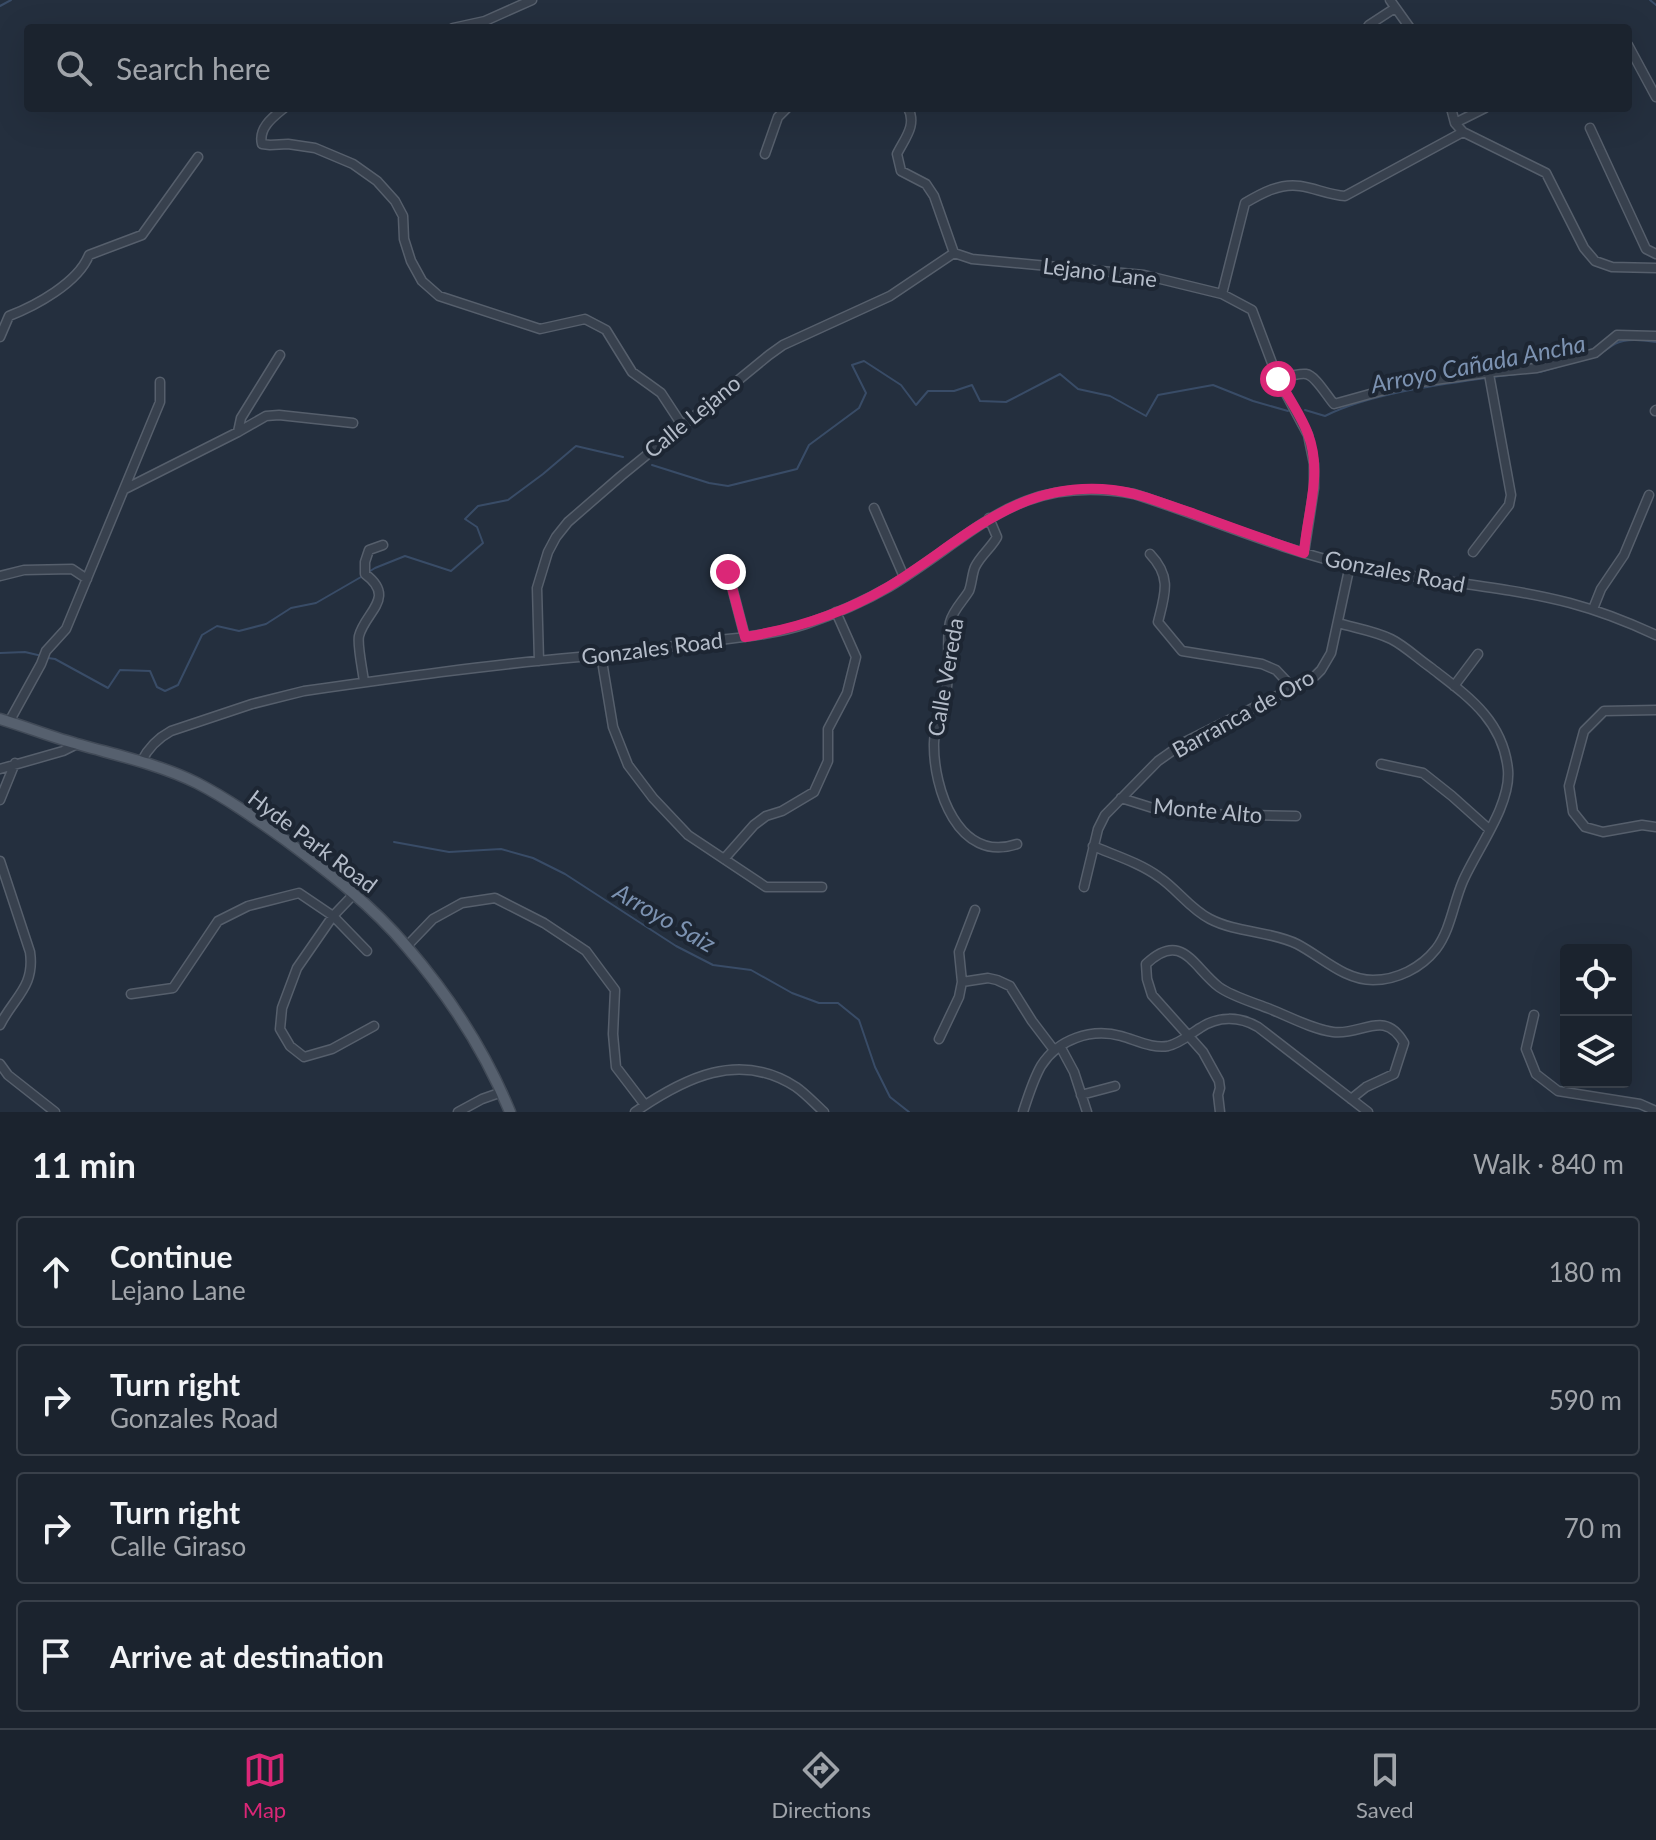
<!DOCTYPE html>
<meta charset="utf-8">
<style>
body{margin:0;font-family:Lato,sans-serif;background:#282f3a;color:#f1f3f6}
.controls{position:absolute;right:24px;bottom:24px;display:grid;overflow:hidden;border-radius:8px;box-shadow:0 8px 32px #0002}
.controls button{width:72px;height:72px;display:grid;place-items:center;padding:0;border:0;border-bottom:2px solid #39404a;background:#1b232e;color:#f1f3f6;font:40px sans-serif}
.stop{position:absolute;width:24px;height:24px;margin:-18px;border:6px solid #db2777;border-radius:50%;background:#fff}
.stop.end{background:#db2777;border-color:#fff;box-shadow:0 2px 8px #0008}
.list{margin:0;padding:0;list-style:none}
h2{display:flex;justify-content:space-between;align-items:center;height:104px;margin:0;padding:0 32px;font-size:34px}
h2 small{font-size:26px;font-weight:400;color:#a0a4aa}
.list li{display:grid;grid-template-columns:52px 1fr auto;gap:24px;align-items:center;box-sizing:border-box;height:112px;margin:0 16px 16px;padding:0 16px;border:2px solid #39404a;border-radius:8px}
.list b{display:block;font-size:30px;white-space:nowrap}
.list p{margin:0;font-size:26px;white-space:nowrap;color:#a0a4aa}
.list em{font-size:26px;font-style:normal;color:#a0a4aa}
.icon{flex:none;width:44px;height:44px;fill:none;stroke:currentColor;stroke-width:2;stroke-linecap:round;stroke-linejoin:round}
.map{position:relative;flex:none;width:1656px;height:1112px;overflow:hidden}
.search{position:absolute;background:#1b232e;box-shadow:0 8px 32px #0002;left:24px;right:24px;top:24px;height:88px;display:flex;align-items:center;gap:20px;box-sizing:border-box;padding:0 28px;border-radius:8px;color:#a0a4aa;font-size:30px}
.sheet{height:616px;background:#1b232e}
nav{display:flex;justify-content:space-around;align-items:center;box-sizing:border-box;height:112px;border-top:2px solid #39404a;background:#1b232e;font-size:22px;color:#a0a4aa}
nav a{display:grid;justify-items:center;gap:4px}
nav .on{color:#db2777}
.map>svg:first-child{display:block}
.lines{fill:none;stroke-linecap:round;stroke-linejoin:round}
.stream{stroke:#394c67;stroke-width:2}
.minor-casing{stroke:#565f6c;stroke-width:11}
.major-casing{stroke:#414a57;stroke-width:13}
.minor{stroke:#38414e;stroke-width:8}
.major{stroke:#56606e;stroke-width:10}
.route{stroke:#db2777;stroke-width:10}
.labels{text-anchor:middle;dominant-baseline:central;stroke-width:8;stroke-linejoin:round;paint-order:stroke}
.street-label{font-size:22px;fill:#b4bcc9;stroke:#1d2633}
.water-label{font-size:24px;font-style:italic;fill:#7c92b1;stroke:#1d2633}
</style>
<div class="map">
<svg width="1656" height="1112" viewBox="0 0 1656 1112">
<rect width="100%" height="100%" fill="#242f3e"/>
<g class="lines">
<!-- stream -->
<path class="stream" d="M1650,0L1656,5
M0,6L11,0
M1597,355C1604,352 1608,348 1615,344C1625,338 1644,340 1656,342
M1540,372L1557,367
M1492,377L1517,374
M1305,410L1325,416C1369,394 1436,385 1486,378
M652,465L709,483L728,486L797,469L809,445L859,408L866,393L852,365L864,361L901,385L916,405L928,391H954L972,385L980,401L1006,402L1060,374L1078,389L1110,396L1146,416L1158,395L1213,385L1253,401L1288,411
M367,573L375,568L405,556L451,571L483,543L477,527L465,519L478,506L508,500L543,474L576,446L623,457
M0,653L25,652L42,656
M48,658L55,659L108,688L120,670L150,671L157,687L165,691L178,685L202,635L217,626L239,631L266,624L291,608L316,603L361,577
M394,842L449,852L501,849L533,858L565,874L676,946L713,965L751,970L792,993L819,1003H838L859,1020L875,1067L890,1097L909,1112"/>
<defs>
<path id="minor" d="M1390,0L1410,28
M453,28L485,21L532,0
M1367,28L1369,25L1395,8
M1628,45L1656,97
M284,108C273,117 258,128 262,144L270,145L288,144L315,148L353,164L377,181L395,201L403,216L404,239L411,261L422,281L439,296L540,329L585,319L606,330L632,372L661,393L682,425
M908,108C917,125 905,138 897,154L901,171L926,184L934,196L954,253L972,259L1144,275L1222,294L1252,310L1278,379L1308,435L1314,464V488L1304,553
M1451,108L1455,123L1463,132L1546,173L1584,248L1595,261L1612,267L1656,268
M1455,123L1485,108
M1590,128L1646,249L1656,254
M765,154L778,117L787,108
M1222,294L1245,203C1262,193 1280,183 1300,186C1315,188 1329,195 1345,196L1463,132
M0,337L9,316C35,306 78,283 89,255L142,235L198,157
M1278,379C1286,377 1298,373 1306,374C1315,375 1327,396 1334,404L1406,384L1492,372L1537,368L1595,353L1617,335L1656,336
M1655,411L1656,410
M238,432L241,418L280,355
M125,489L238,432L266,416L279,415L353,423
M874,508L904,577
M989,518L997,537C991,548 981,555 975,567C972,574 972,583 969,591C963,601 953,610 950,622C946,640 950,659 948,677C947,690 945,701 941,713C938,723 934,733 934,743C933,788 958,864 1017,844
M1473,552L1509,505L1511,495L1489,374
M1150,554C1172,577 1165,594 1158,622L1182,651L1262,664L1276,670L1293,688
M728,572L745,637
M0,576L24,570L72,569L87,579
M1593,609L1601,589L1624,555L1649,495
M601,655L613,727L628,765L653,798L688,835L766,887H822
M539,661L537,588L548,552L556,537L568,522L621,476L769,355L783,345L890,296L954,253
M364,682C363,672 357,645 359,636C365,612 397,598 365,574V562L369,550L383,545
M1454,686L1478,654
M1656,710L1604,711L1584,731L1569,786L1573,812L1585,827L1603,832L1642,825L1656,827
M9,722L41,664L46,651L66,629L160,402V382
M141,762C148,748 158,738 171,731L252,704L304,691C395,678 487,665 579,657C624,653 668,647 712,641C743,637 776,634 806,624C835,614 863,602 889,587C978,533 1018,473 1134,494C1207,517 1279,550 1354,566C1426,581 1500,585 1570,603C1600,611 1628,622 1656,635
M1381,764L1423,773L1452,796L1490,830
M0,769L63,751L77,744
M1121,798L1156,809L1204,814L1296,816
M0,800L15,763
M1093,846C1114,855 1140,863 1159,877C1177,889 1190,909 1210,919C1237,933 1271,931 1297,944C1322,957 1344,980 1373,980C1397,980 1421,968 1436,949C1451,929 1453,904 1463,881C1477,849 1511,805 1508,770C1503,719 1466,695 1430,667C1417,658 1405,646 1391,639C1375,631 1355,628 1338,623
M724,859L754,825L766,816L782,811L814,792L828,761V729L847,693L856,657L836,612
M0,861L30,952C35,987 14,997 0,1025
M1084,887L1098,829L1105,815L1158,761L1185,742L1293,688L1315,676L1321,670L1331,653L1350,565
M354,894L333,916L297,968L282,1008L280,1029L290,1046L304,1057L332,1049L374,1026
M407,946L433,919L462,903L495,898L544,923L586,951L615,990L613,1034L616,1067L645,1105
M962,982L988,978L997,980L1010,986L1032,1021L1054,1050
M131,994L173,988L218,921L248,906L299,893L333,916L367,951
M1534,1015L1526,1049L1536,1074L1558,1091L1640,1104L1656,1111
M939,1039L959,997L962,982L959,952L975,910
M1060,1046L1074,1072L1087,1112
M0,1064L8,1075L55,1112
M1081,1095L1115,1086
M458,1112L482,1099L502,1092
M635,1112C684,1078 739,1050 796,1087C806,1094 815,1104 824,1112
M1023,1112C1028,1097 1033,1080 1041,1066C1058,1039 1091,1028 1121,1036C1136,1040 1153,1049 1168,1046C1181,1043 1190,1034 1200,1028C1218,1016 1239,1016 1258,1027L1368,1112
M1220,1112L1218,1095L1220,1088L1219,1081L1203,1052L1152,995L1147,979L1146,964C1182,930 1193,967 1219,987C1231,996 1255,1003 1270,1009C1290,1017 1312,1029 1333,1032C1362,1036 1384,1008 1404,1043L1394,1074L1366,1087L1351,1099"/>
<path id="major" d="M0,719C27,727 54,738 81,745C120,756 161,765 197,783C228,799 256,819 284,839C327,871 372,905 407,947C449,996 486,1053 510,1112"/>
</defs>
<!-- minor casing -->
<use href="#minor" class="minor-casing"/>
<!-- major casing -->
<use href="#major" class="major-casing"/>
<!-- minor -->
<use href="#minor" class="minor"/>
<!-- major -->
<use href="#major" class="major"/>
</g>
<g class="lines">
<!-- route -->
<path class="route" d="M728,572L745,637C795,629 844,613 888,587C963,542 1016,479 1113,490C1139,493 1164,504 1189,512C1227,526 1266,540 1304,553C1307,513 1323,473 1308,434C1301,415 1288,397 1278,379"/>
</g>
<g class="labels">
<!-- street labels -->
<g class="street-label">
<text transform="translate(1100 272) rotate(7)">Lejano Lane</text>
<text transform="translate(692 416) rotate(-39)">Calle Lejano</text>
<text transform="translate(1395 571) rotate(11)">Gonzales Road</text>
<text transform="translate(652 648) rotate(-7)">Gonzales Road</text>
<text transform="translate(945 677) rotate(-80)">Calle Vereda</text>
<text transform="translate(1243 713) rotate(-29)">Barranca de Oro</text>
<text transform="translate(1208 810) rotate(5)">Monte Alto</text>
<text transform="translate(313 841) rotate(37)">Hyde Park Road</text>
</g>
<!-- water labels -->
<g class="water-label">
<text transform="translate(1478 363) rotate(-11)">Arroyo Cañada Ancha</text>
<text transform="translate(665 917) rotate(30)">Arroyo Saiz</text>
</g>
</g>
</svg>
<div class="controls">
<button><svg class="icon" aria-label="locate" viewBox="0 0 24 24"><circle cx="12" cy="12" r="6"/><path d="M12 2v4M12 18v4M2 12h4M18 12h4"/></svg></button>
<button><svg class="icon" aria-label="layers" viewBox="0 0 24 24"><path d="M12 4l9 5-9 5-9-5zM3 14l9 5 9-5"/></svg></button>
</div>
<div class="stop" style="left:1278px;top:379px"></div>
<div class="stop end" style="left:728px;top:572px"></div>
<div class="search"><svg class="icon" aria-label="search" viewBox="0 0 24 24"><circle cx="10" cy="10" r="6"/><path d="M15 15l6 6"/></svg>Search here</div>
</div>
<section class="sheet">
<h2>11 min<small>Walk · 840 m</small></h2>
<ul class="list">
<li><svg class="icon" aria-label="ahead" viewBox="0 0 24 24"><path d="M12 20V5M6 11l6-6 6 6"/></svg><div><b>Continue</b><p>Lejano Lane</p></div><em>180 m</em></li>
<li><svg class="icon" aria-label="right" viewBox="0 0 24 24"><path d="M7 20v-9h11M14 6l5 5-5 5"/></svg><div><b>Turn right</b><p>Gonzales Road</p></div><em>590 m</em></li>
<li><svg class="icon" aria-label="right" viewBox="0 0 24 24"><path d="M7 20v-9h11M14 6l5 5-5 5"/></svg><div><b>Turn right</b><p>Calle Giraso</p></div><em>70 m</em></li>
<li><svg class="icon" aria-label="arrive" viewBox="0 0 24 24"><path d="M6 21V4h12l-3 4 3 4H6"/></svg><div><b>Arrive at destination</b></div></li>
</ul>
</section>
<nav>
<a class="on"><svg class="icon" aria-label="map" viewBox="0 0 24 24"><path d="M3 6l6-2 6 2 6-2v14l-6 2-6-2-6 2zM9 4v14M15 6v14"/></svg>Map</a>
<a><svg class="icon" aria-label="directions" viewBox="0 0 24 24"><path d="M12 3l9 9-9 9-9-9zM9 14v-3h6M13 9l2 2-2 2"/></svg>Directions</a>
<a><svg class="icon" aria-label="saved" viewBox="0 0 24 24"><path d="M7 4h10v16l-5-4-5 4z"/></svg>Saved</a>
</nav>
